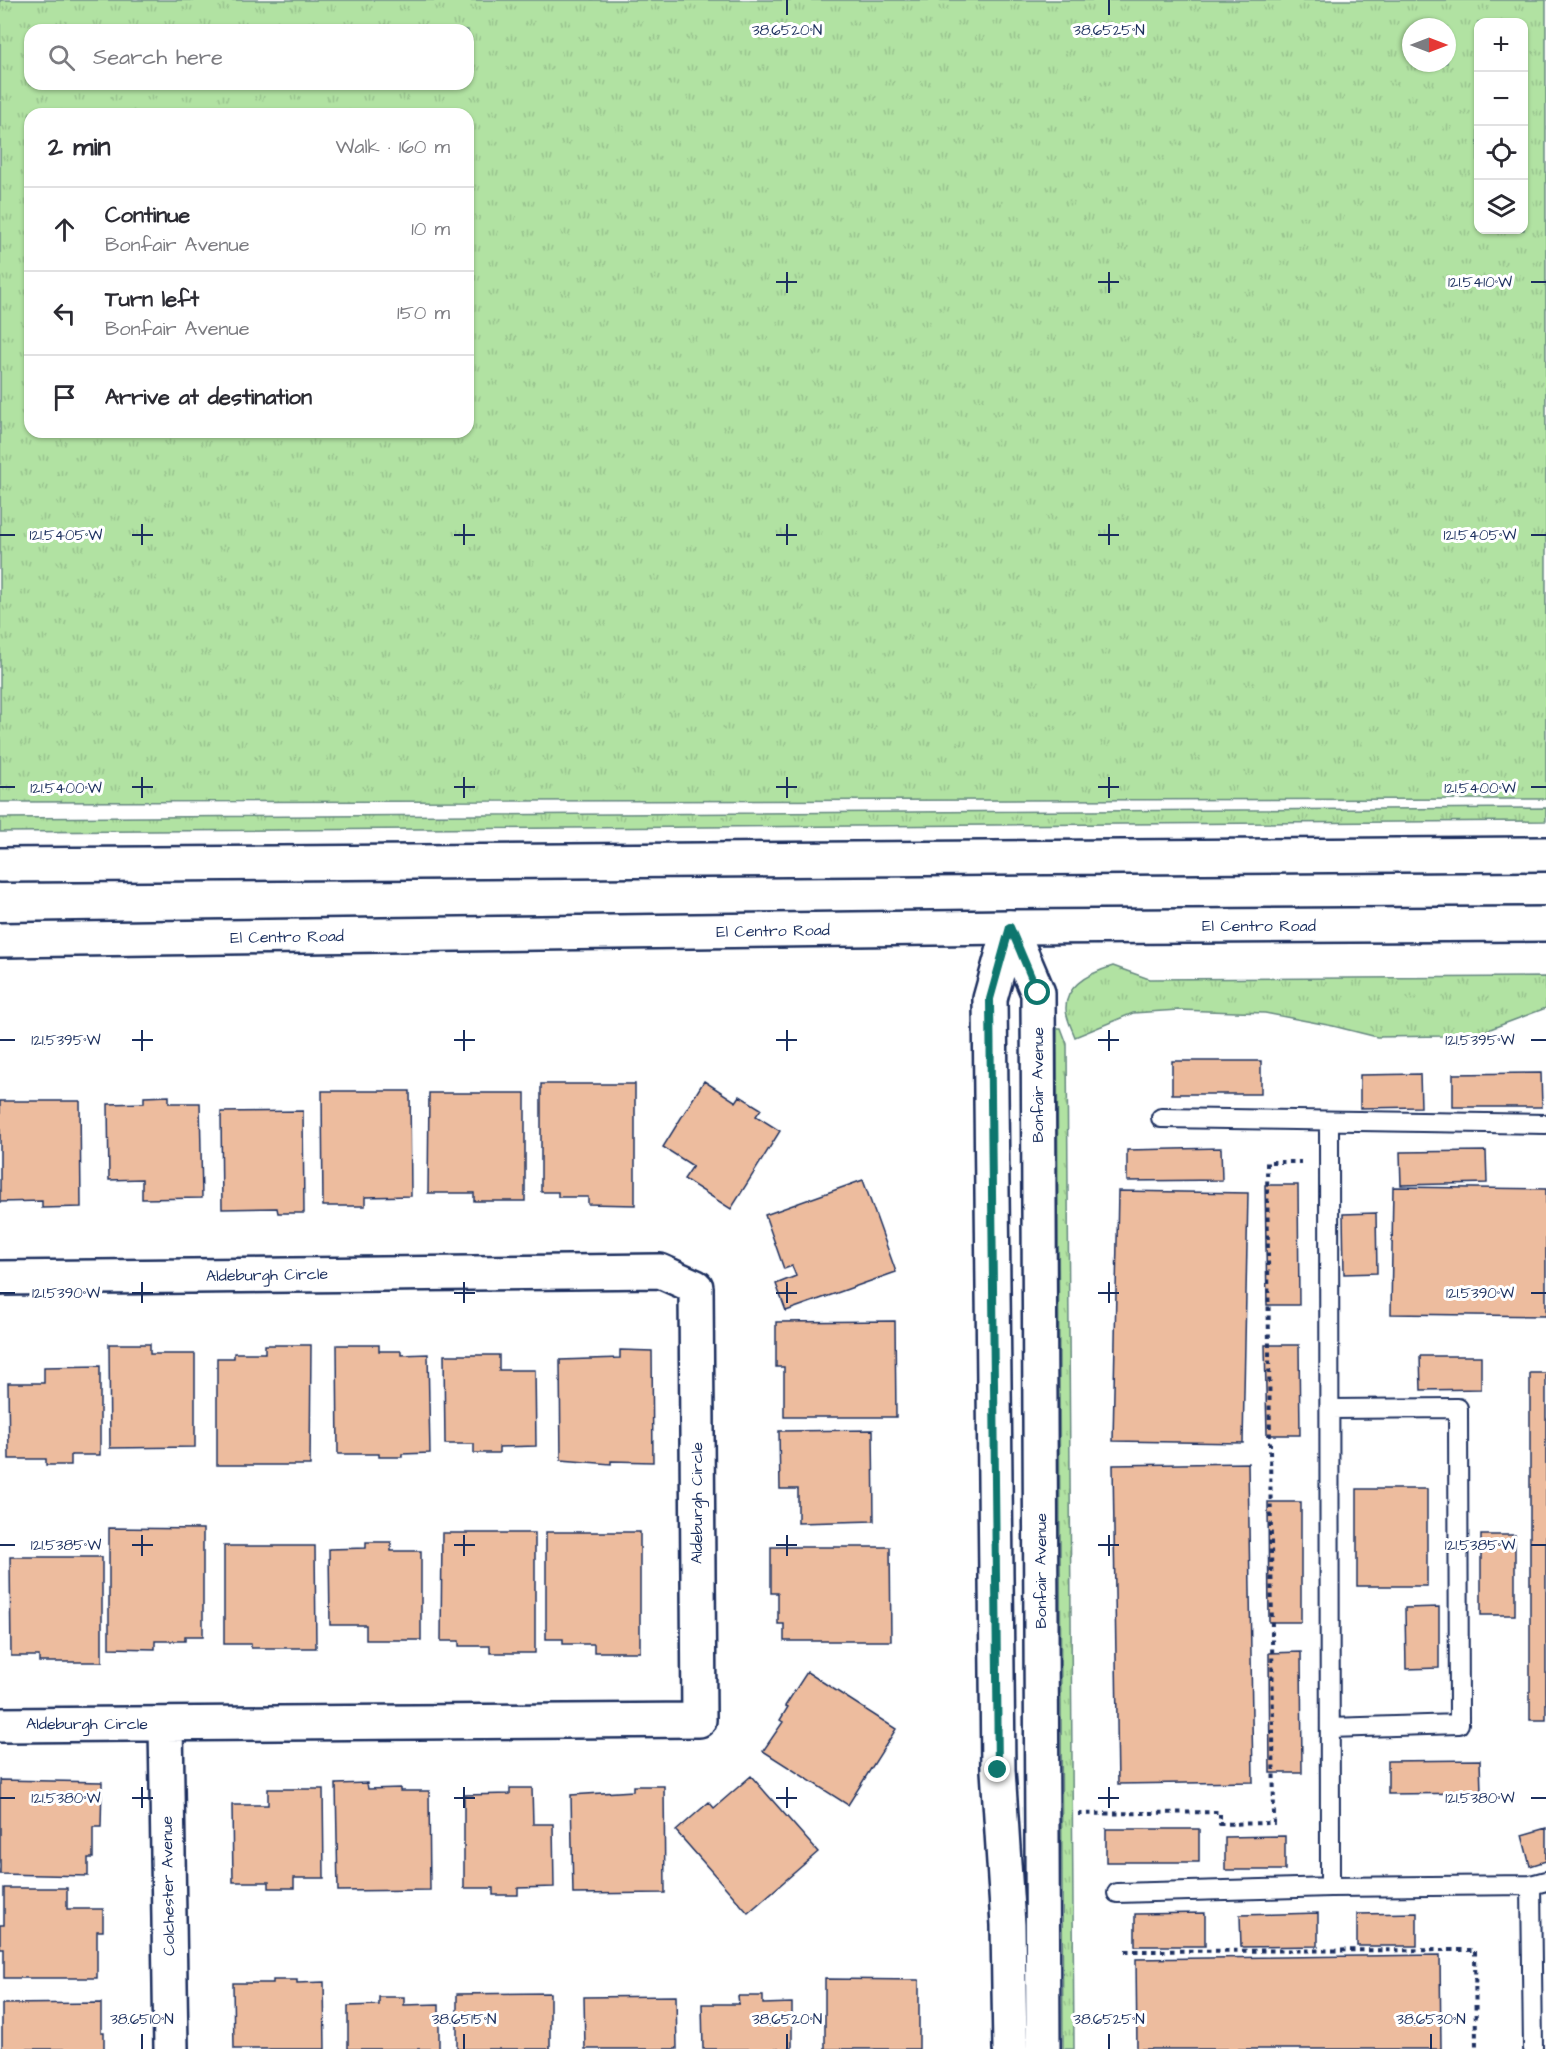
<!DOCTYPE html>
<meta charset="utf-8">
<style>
body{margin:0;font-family:"Architects Daughter",sans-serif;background:#f7f7f7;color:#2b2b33}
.controls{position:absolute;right:18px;top:18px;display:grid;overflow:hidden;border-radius:12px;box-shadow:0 2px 4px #0004}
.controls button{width:54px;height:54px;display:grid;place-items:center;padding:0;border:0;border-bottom:2px solid #e1e1e2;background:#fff;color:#2b2b33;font:30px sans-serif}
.compass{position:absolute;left:1402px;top:18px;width:54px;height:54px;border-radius:50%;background:#fff;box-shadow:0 2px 4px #0004;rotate:90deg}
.stop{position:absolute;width:18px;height:18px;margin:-14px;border:4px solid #0f766e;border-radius:50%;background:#fff}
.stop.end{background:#0f766e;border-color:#fff;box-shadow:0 2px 6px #0008}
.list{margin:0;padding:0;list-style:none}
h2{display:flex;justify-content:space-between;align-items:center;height:78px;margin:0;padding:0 24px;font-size:26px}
h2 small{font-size:20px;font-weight:400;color:#7c7c81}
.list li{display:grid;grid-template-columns:39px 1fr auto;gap:18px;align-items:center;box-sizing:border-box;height:84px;padding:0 24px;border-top:2px solid #e1e1e2}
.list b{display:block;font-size:22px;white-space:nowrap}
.list p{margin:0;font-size:20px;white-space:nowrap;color:#7c7c81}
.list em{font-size:20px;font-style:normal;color:#7c7c81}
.icon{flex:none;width:33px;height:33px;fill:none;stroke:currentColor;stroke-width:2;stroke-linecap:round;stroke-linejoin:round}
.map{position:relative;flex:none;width:1546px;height:2049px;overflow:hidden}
.search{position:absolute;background:#fff;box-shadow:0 2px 4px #0004;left:24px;top:24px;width:450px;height:66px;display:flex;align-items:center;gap:15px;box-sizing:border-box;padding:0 21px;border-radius:18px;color:#7c7c81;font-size:22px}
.panel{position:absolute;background:#fff;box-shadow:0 2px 4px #0004;left:24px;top:108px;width:450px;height:330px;border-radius:18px}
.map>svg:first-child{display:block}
.grass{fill:url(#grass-tufts);stroke:#668880;stroke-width:1.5;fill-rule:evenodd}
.building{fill:#edbc9e;stroke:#1b2f5e;stroke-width:1.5}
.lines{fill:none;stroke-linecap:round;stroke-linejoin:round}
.service-casing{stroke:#1b2f5e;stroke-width:22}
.minor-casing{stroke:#1b2f5e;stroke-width:38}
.secondary-casing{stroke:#1b2f5e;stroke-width:38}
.path{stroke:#1b2f5e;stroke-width:4;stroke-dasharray:4.5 4.5;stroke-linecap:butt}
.service{stroke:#fff;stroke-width:18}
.minor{stroke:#fff;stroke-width:33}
.secondary{stroke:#fff;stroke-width:33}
.route{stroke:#0f766e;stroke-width:8}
.ticks{fill:none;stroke:#1b2f5e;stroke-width:2}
.labels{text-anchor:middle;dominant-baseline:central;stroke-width:6;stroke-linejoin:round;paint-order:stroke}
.street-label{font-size:16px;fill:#1b2f5e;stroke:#fff}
.ticks-label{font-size:15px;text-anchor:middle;fill:#1b2f5e;stroke:#fff;stroke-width:6;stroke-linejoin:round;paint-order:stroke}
</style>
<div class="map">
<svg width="1546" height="2049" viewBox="0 0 1546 2049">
<defs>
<pattern id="grass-tufts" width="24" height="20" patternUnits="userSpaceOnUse" patternTransform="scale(1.5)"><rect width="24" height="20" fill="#b1e2a2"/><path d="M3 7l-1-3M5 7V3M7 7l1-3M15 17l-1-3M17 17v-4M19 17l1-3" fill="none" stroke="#98c28e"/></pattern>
</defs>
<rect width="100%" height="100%" fill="#fff"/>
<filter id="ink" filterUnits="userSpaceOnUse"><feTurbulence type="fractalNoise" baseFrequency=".0167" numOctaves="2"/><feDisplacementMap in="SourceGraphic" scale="12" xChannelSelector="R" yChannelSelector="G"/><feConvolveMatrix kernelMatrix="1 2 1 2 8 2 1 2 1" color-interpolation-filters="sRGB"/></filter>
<g filter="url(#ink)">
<!-- grass -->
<path class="grass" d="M0,0H1546V799L0,802ZM1478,22H1524V230H1478ZM1411,27H1447V63H1411ZM30,30H468V84H30ZM30,114H468V432H30Z
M1546,808V821L0,832V818Z
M1113,966L1149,979L1546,977V1008L1477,1034L1445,1036L1377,1037L1333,1026L1265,1013L1178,1010L1133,1013L1075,1037C1072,1029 1066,1018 1066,1009C1065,984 1093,972 1113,966Z
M1057,1028H1061L1067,1044L1074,2049H1063Z"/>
<!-- building -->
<path class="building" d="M1172,1061H1261V1094H1172Z
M1541,1073L1542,1107H1453V1074Z
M1420,1074L1421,1107L1360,1108V1075Z
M704,1081L736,1102L740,1096L761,1109L756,1116L780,1131L731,1209L684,1179L693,1166L663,1147Z
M541,1084H635V1205L588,1204V1197H558V1192H541Z
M322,1091H410L411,1196L365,1197V1206H323Z
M429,1093H525V1201H474V1193H428Z
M169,1096V1103H200L202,1198L142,1199V1179L109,1180L108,1104L144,1103V1097Z
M0,1101H80L81,1207L42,1208V1201L0,1202Z
M303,1111L304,1213H278L277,1208L222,1209L221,1112Z
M1221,1148L1222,1180L1127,1181V1150Z
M1486,1151L1487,1183L1401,1185L1400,1152Z
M863,1180L896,1272L786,1311L776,1284L796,1276L792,1266L784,1269L765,1215Z
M1265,1185H1298L1299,1305H1267Z
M1393,1187L1546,1189V1316L1391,1314Z
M1118,1191L1248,1193L1243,1443L1113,1441Z
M1376,1213L1377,1273L1344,1274L1343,1214Z
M895,1321L896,1417H784V1367H776V1322Z
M109,1344H150V1354H195V1447L110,1448Z
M265,1345H311L310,1465H217V1358H234V1353H265Z
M337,1345H379V1351H401V1355L428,1354L430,1453L402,1454V1457H379V1454H338Z
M1265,1345H1299L1300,1435H1267Z
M620,1350L652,1351L653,1462L611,1461V1464L561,1460L560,1360L620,1358Z
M444,1355H499V1370H535L536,1446L499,1447V1453H474V1444H445Z
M1420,1356H1481V1389L1421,1390Z
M100,1366V1455H71V1465H46V1459H9L8,1383H44V1367Z
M1530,1373H1546V1720H1530Z
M873,1430L874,1521L798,1523V1489H780L779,1431Z
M1248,1463L1253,1782L1118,1784L1113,1465Z
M1357,1489H1427V1586H1357Z
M1268,1502H1301V1622H1269Z
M109,1528L203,1529V1636H185V1641H155V1649L109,1648Z
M546,1532H640V1652H594V1644H563V1639H546Z
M442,1533H535V1653H490V1646H459V1641H441Z
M1481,1535H1515V1615H1481Z
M366,1542H391V1551H421V1640H366V1625H330L329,1549L366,1548Z
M224,1546H315L316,1648H251V1644H224Z
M771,1547H890L891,1641H784V1624H778V1593H771Z
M10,1557H102V1662H39V1656H11Z
M1439,1607V1668L1406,1669L1405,1608Z
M1301,1652L1302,1773H1270L1269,1653Z
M807,1672L896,1729L848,1805L763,1751L783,1722L780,1720L788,1707L785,1706Z
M1480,1760L1481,1793L1388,1794V1761Z
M751,1776L818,1852L748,1913L676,1831L709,1802L714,1808Z
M0,1780L102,1782L101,1827H93V1858H88V1876L0,1874Z
M367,1783L368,1789L400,1788V1791H429L430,1890L338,1891L336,1784Z
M633,1786H664L665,1893L573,1894L571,1795L633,1791Z
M510,1788H532L533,1824H553L554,1887L518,1888V1895H493V1888H464V1795L510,1794Z
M268,1789H323L324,1878H294V1888H269V1882H233L232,1805H268Z
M1546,1828V1861L1530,1866L1522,1835Z
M1106,1829H1199V1862H1106Z
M1285,1836V1870H1225V1837Z
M4,1888H67V1909H103V1931H97V1978H4V1949H0V1925H4Z
M1205,1913V1946H1135V1914Z
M1318,1913V1946L1241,1947L1240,1915Z
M1417,1913V1946H1357V1914Z
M1440,1955L1441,2049H1137L1136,1959Z
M825,1979L919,1980V2049H825Z
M273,1980H297V1983L324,1982L325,2049H234L233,1983H273Z
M550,1993V2049H457V1994Z
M676,1996L677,2049H585L584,1997Z
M738,1996H763V2004L792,2003V2049H703L702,2004H739Z
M379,1997H404V2005L439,2004V2049H348V2006L379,2005Z
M101,2003V2032H104V2049H2V2004Z"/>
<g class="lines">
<defs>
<path id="service" d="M1161,1118L1546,1124
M1329,1121L1330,1887
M1330,1409L1458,1408L1459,1724L1330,1728
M1531,1885L1533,2049
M1117,1893L1330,1887L1531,1885L1546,1881"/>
<path id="minor" d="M1010,927L1038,993L1043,2049
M1010,927L990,999L998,1770L1008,1925L1010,2049
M0,1278L660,1271L696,1287L699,1720L0,1725
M166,1724L171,2049"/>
<path id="secondary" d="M0,865L1546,854
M0,940L1010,927L1546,924"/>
</defs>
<!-- service casing -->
<use href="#service" class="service-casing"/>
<!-- minor casing -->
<use href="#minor" class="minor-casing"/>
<!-- secondary casing -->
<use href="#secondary" class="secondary-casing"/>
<!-- path -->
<path class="path" d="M1078,1814L1220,1812V1824L1274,1823L1267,1162H1301
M1125,1951L1475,1950L1476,2049"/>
<!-- service -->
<use href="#service" class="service"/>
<!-- minor -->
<use href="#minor" class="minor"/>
<!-- secondary -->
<use href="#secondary" class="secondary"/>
</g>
</g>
<g class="lines" filter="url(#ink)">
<!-- route -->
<path class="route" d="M998,1770L990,999L1010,927L1038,993"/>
</g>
<!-- ticks -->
<path class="ticks" d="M787,0V15M1109,0V15M787,272V293M1109,272V293M776,282H797M1098,282H1119M1531,282H1546M142,524V545M464,524V545M787,524V545M1109,524V545M0,535H15M132,535H153M454,535H475M776,535H797M1098,535H1119M1531,535H1546M142,777V798M464,777V798M787,777V798M1109,777V798M0,787H15M132,787H153M454,787H475M776,787H797M1098,787H1119M1531,787H1546M142,1030V1051M464,1030V1051M787,1030V1051M1109,1030V1051M0,1040H15M132,1040H153M454,1040H475M776,1040H797M1098,1040H1119M1531,1040H1546M142,1282V1303M464,1282V1303M787,1282V1303M1109,1282V1303M0,1293H15M132,1293H153M454,1293H475M776,1293H797M1098,1293H1119M1531,1293H1546M142,1535V1556M464,1535V1556M787,1535V1556M1109,1535V1556M0,1545H15M132,1545H153M454,1545H475M776,1545H797M1098,1545H1119M1531,1545H1546M142,1787V1808M464,1787V1808M787,1787V1808M1109,1787V1808M0,1798H15M132,1798H153M454,1798H475M776,1798H797M1098,1798H1119M1531,1798H1546M142,2034V2049M464,2034V2049M787,2034V2049M1109,2034V2049M1431,2034V2049"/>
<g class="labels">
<!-- street labels -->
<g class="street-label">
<text x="1259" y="926">El Centro Road</text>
<text transform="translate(773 931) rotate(-1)">El Centro Road</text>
<text transform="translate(287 937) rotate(-1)">El Centro Road</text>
<text transform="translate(1038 1085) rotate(-90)">Bonfair Avenue</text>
<text transform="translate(267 1275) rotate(-1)">Aldeburgh Circle</text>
<text transform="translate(697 1503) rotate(-90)">Aldeburgh Circle</text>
<text transform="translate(1041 1571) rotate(-90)">Bonfair Avenue</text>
<text x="87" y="1724">Aldeburgh Circle</text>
<text transform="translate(168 1886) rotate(-91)">Colchester Avenue</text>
</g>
</g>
<g class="ticks-label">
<text x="787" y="35">38.6520°N</text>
<text x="1109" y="35">38.6525°N</text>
<text x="1480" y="287">121.5410°W</text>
<text x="1480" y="540">121.5405°W</text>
<text x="66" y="540">121.5405°W</text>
<text x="1480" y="793">121.5400°W</text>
<text x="66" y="793">121.5400°W</text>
<text x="1480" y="1045">121.5395°W</text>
<text x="66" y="1045">121.5395°W</text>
<text x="1480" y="1298">121.5390°W</text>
<text x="66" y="1298">121.5390°W</text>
<text x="66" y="1550">121.5385°W</text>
<text x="1480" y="1550">121.5385°W</text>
<text x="1480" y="1803">121.5380°W</text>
<text x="66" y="1803">121.5380°W</text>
<text x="142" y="2024">38.6510°N</text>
<text x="464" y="2024">38.6515°N</text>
<text x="787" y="2024">38.6520°N</text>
<text x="1109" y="2024">38.6525°N</text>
<text x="1431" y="2024">38.6530°N</text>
</g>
</svg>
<div class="controls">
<button>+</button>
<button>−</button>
<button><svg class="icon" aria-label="locate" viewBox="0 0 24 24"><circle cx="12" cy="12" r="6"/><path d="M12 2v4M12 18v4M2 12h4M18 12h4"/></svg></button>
<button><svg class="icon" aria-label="layers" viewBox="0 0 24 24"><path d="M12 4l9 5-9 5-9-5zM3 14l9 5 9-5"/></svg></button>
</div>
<svg class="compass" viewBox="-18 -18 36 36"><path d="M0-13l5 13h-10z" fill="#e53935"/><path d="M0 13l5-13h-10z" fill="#7c7c81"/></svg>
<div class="stop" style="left:1038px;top:993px"></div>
<div class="stop end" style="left:998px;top:1770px"></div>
<div class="search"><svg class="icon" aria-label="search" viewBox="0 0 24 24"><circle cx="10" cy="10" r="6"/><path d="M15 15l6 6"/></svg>Search here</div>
<section class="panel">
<h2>2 min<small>Walk · 160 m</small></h2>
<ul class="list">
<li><svg class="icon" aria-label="ahead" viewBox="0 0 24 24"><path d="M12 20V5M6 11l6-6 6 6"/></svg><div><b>Continue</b><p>Bonfair Avenue</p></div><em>10 m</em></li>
<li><svg class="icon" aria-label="left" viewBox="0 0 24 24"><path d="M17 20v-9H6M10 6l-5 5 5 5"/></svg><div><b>Turn left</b><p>Bonfair Avenue</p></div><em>150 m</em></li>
<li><svg class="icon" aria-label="arrive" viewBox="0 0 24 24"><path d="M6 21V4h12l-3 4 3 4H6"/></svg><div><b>Arrive at destination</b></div></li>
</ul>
</section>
</div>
